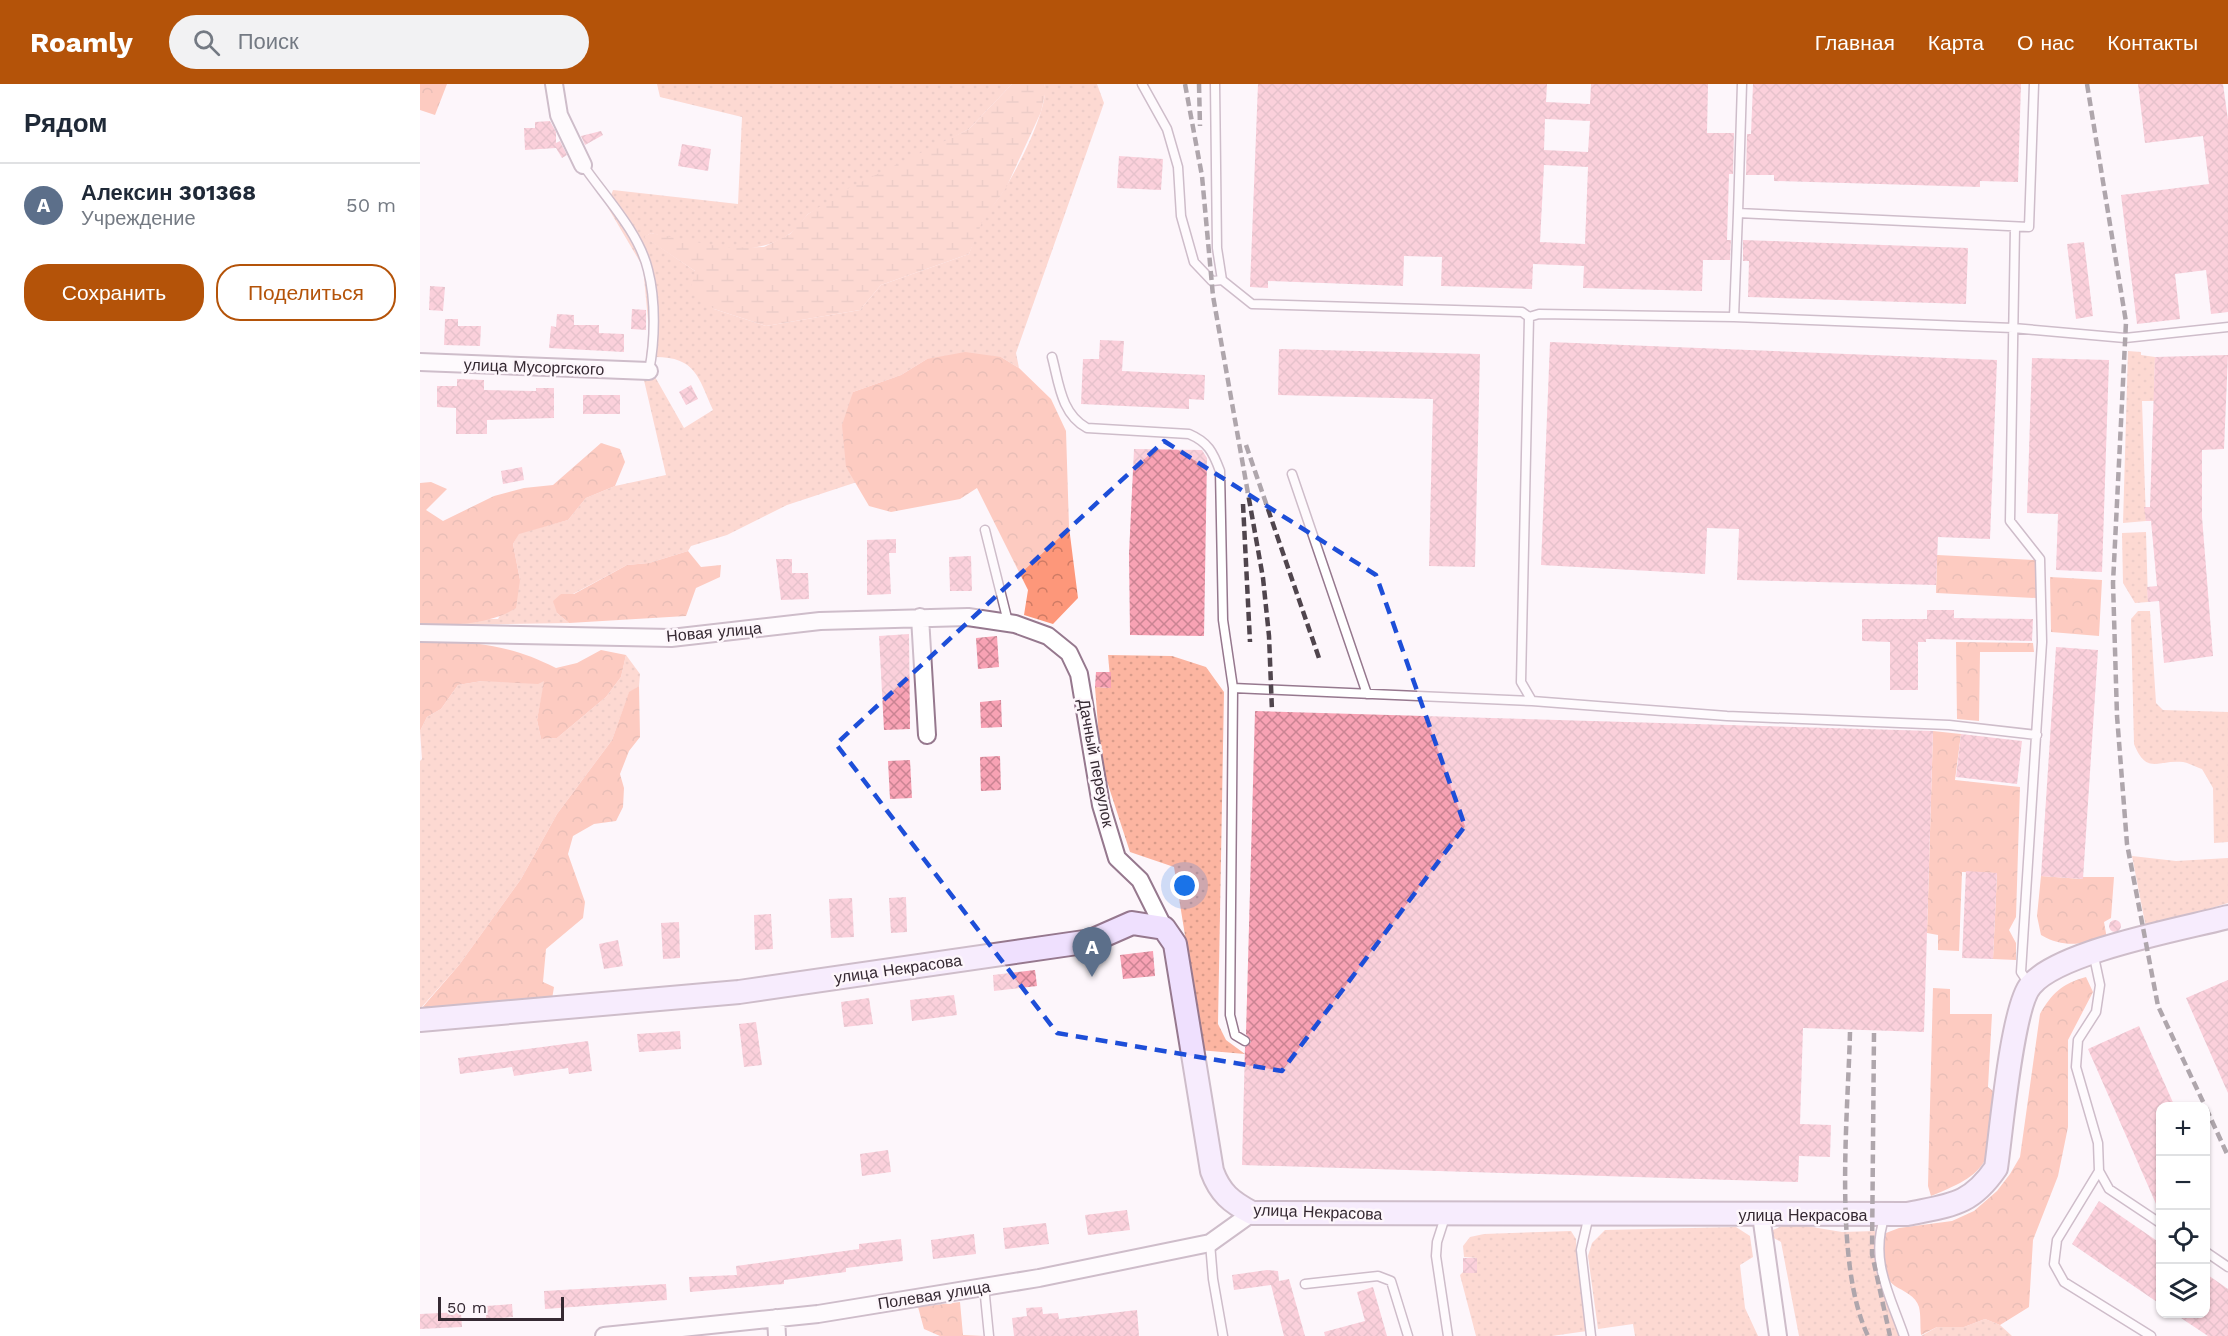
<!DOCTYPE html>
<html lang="ru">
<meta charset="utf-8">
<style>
body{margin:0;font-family:"Work Sans",sans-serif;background:#f2f2f3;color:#1f2937}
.controls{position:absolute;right:18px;bottom:18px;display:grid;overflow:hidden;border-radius:12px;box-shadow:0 2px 4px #0004}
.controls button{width:54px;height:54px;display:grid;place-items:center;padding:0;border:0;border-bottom:2px solid #e0e1e3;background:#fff;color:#1f2937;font:30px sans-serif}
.scale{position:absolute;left:18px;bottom:15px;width:126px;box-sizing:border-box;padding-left:6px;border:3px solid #352932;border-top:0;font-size:16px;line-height:21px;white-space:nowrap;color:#352932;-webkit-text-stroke:4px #fdf6fb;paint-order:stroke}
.you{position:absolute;left:765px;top:802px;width:21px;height:21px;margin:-15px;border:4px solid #fff;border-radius:50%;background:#1a73e8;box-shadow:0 0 0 9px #1a73e833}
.badge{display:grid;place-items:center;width:39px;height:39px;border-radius:50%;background:#b45309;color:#fff;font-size:20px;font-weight:700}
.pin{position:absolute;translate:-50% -50px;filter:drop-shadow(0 2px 3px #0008)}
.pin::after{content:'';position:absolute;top:32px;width:21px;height:18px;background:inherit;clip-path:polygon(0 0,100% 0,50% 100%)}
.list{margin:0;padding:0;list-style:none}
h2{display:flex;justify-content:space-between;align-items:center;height:78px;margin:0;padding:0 24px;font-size:26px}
h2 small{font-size:20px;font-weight:400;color:#747a83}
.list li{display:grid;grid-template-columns:39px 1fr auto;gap:18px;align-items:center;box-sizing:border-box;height:84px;padding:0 24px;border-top:2px solid #e0e1e3}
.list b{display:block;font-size:22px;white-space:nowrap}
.list p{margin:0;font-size:20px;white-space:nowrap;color:#747a83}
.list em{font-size:20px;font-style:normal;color:#747a83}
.actions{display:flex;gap:12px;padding:18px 24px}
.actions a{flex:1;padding:14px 0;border:2px solid #b45309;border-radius:24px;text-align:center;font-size:21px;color:#b45309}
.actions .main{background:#b45309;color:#fff}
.icon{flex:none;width:33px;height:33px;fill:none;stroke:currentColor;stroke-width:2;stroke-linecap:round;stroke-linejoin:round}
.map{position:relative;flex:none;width:1808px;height:1252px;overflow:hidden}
header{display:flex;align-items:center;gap:36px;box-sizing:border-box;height:84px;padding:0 30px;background:#b45309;color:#fff}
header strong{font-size:28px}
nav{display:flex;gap:33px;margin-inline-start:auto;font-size:21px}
.search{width:420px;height:54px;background:#f2f2f3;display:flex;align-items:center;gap:15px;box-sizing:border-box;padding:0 21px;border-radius:33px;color:#747a83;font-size:22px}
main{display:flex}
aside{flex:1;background:#fff}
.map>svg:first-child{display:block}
.grass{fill:url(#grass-dots)}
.forest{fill:url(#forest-crowns)}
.wetland{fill:url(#wetland-marsh)}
.building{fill:url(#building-cross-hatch);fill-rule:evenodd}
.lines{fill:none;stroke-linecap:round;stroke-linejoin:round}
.service-casing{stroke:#96788e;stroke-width:11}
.minor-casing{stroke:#96788e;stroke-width:20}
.secondary-casing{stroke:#96788e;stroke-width:26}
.service{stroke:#fff;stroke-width:8}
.minor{stroke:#fff;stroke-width:16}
.secondary{stroke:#efe0fe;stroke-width:22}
.rail{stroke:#50454d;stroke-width:4.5;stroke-dasharray:9 4.5;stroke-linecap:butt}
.marked{fill:none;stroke:#1d4ed8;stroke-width:4.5;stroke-dasharray:12 8;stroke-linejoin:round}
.labels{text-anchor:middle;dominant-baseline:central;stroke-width:5;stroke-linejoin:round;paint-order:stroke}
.street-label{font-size:16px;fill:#352932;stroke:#fdf6fb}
</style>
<header>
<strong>Roamly</strong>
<div class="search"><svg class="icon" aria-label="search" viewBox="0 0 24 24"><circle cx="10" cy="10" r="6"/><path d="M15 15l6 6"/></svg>Поиск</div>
<nav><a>Главная</a><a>Карта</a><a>О нас</a><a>Контакты</a></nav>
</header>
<main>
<aside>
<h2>Рядом<small></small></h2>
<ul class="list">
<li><span class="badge" style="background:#5c6f8a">A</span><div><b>Алексин 301368</b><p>Учреждение</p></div><em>50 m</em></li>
</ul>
<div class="actions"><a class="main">Сохранить</a><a>Поделиться</a></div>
</aside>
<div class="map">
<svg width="1808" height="1252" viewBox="0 0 1808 1252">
<defs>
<pattern id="grass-dots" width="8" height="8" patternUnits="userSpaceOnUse" patternTransform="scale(1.5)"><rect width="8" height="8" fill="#fcb5a1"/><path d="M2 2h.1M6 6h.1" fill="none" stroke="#d99c8b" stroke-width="1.8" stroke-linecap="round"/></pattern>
<pattern id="forest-crowns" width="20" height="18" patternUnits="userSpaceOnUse" patternTransform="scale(1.5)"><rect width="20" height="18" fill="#fd977a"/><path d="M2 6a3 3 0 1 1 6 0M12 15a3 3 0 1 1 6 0" fill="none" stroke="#ce7b65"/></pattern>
<pattern id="wetland-marsh" width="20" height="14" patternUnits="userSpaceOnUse" patternTransform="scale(1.5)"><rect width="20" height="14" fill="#fcb5a1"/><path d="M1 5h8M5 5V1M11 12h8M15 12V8" fill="none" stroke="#d99c8b"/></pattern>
<pattern id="building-cross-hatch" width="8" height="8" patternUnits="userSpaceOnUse" patternTransform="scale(1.5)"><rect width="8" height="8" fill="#f8a2b4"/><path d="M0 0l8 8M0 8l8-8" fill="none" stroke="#ca8493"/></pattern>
</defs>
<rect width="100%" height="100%" fill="#fdf6fb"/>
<!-- grass -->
<path class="grass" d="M237,0H592L549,45L388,130C382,137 376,146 368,151C328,177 274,161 231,149L225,153L275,187L294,225L346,242L440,226L461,201L549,170C553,159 557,146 563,135C570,124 579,115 585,104C597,86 631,20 624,0H677L684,19L596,269L599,284L581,273L507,275L481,291L433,308L426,383L437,398L367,421L307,451L271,462L268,467L229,479L207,481L153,510H141L137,529L149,539L35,541L63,535H78L100,496L93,460L99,449L148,436L166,414L195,402L246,391L223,292L234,291L264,344L293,326C278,293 276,273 235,273L225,283L229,246L223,183L187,122L193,106L318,120L322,33L240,13Z
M1708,267L1721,268V271L1735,273L1734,317H1722L1726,437L1703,439Z
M1726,448L1728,518L1715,519L1703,499L1702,449Z
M1718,527H1730L1736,619L1743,626L1808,628V758L1794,759L1793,704L1782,685C1776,683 1769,679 1763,678C1738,675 1727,692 1714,660L1711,535Z
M206,571L220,590L219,602L209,609L192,656L137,730L101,795L39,881L0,925V677L2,675L0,647L7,633L21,625L38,601L62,597L125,596L117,636L121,655L137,654L186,613L201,593Z
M688,571L752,572L786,583L804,608L798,940L806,956L825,970L779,966L768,870L754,783L710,768L681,679L675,603L691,604Z
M1712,772L1756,777L1808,774V819L1726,844Z
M1368,1139L1422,1148L1455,1147L1463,1206L1480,1252H1379L1361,1158L1352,1153L1351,1147Z
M1316,1143L1330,1152L1333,1173L1320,1181L1325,1224L1338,1252H1215L1213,1240L1178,1245L1168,1172L1172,1159L1185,1146Z
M1151,1147L1156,1155L1157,1179L1167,1247L1132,1252H1056L1040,1191L1057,1174L1044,1173L1043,1162L1050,1153L1064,1150Z
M1565,1235L1580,1241L1592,1252H1501L1517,1243H1544Z"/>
<!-- forest -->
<path class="forest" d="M0,0H27L15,31L0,26Z
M545,268L581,273L599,284L631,315L646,347L649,443L658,514L633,540L604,531L608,506L557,404L540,415L471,428L449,422L426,383L422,341L433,308L481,291L507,275Z
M181,359L200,365L205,378L195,402L166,414L148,436L99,450L93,460L100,496L96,524C69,541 32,541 0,541V399L11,398L27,405L6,426L23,437L74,412L104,404L133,401Z
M268,467L281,483L301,481L300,493L276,504L266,532L149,539L137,529L133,517L141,510H154L207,481L229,479Z
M1517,471L1616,476V514L1516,509Z
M1630,493L1682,496L1679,552L1631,548Z
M17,555C64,560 93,562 136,584L157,579L181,566L206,571L201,593L186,613L137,654L121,655L117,636L124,597L118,600L62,597L38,601L21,625L7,633L0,647V556Z
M1536,558L1613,559L1614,568H1560L1559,637L1537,635Z
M219,602L220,653L209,667L200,690L204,704L203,723L196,737L174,740L153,752L148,770L165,818L163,834L126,865L123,898L134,903L132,915L1,925L39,881L101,795L137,730L192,656L209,608Z
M1513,647L1541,650L1535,696L1600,703L1596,833L1589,846L1596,859V876L1573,875L1577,789L1542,788L1539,867L1518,866V851L1507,849Z
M1621,792L1662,795L1663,793H1694L1691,834L1684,838L1687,855C1661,859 1645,865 1621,851L1617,832Z
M1666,893L1673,908L1648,956V1043L1638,1092L1613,1156L1609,1223L1580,1241L1565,1235L1544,1243H1517L1501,1251C1500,1242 1501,1231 1499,1223C1496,1212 1483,1207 1475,1202C1460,1192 1462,1163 1466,1149L1479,1144L1532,1137L1554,1127L1577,1107L1590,1090L1600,1073L1620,930C1631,910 1643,899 1666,893Z
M1513,904L1530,905V930H1572L1568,1003L1578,1011C1569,1075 1575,1087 1511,1112L1508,1102Z
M540,1218L543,1251L564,1252H520L504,1245L498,1223Z"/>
<!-- wetland -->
<path class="wetland" d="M592,0H624L626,6L621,28L609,54L586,104L563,136L549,170L461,201L440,226L346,242L294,225L271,204L275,187L224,153L231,149L306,164L344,163L370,150L388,130L429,104L549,45Z"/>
<!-- building -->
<path class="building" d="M838,0H1127L1126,18L1170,20L1171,0H1288L1287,49H1314L1313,90H1309L1307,156H1311L1310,176H1283L1282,207L1163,204L1164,182L1113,180L1112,205L1021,202L1022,173L984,172L983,202L848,197V204L830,203ZM1125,35L1170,37L1168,68L1124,66ZM1124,81L1168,83L1165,160L1120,158Z
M1333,0H1601L1598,98L1560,97V103L1354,97V91H1326L1327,50H1331Z
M1718,0H1803L1808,36V228L1791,230L1786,186L1755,190L1760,235L1717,240L1701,111L1789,100L1783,52L1725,59Z
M130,37L136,48V59L140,57L147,71L142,74L136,64L105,66L104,44H115V38Z
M181,47L183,51L165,61L161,52Z
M262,60L291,65L288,87L258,82Z
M699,72L743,75L741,106L697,104Z
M1323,156L1548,164L1546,220L1328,213L1329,177H1323Z
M1664,158L1673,232L1656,235L1647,160Z
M10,202L25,203L23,227L9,226Z
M212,225L226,226V246L211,245Z
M137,230L154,231V241H179V249L204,250V268L129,264L131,242L136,243Z
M25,235H38V242H61L60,262L24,261Z
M680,256L704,257L702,287L785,291L784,316L769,315V325L661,320L663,275H679Z
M1130,258L1577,276L1570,455L1518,453L1516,501L1317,496L1319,445L1287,444L1285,490L1121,481Z
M859,265L1060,270L1055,483L1009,482L1013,315L858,311Z
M1808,271L1804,365L1782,366V433L1793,572L1744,579L1739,517L1728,518L1727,503L1737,502L1731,437H1726L1724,423H1730L1735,273Z
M1612,274L1689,276L1682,488L1636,486L1638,430L1607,429Z
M37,295L64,296V306L116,307V304H134V334L67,336V350H36V324L17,323V302H37Z
M271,301L278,315L266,321L259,308Z
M163,311H200V330H163Z
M714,365L782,366L787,374L784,552L710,551L709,470Z
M102,383L104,396L83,400L81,387Z
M476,455V469H469L471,510L447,511V456Z
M551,472L552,507H530L529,473Z
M356,475H372V489H388L389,515L361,516Z
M1507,526H1534V534L1613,535L1612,557L1506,555V558H1498V606H1470V558L1442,557V535H1507Z
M489,550L490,645L464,646L459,552Z
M577,552L579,583L558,585L556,554Z
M1636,563L1678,566L1663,795L1621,792Z
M676,588H691V604L675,603Z
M581,616L582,643L561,644L560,618Z
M835,627L1513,647L1504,948L1383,944L1380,1040L1411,1041L1410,1073L1379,1072L1378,1098L822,1081L825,963L831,958L826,950Z
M1541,650L1602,657L1597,700L1536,693Z
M580,672L581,706L561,707L560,673Z
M490,676L492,714L470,715L468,677Z
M1546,787L1577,789L1573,875L1542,874Z
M486,813L487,848L471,849L469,814Z
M432,814L434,853L411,854L409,815Z
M351,830L353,865L335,866L334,831Z
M1689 842a6 6 0 1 1 12 0a6 6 0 1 1-12 0Z
M259,838L260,874L243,875L241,839Z
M198,856L203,882L184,885L179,860Z
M733,867L735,892L703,895L700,871Z
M615,886L617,902L574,907L573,891Z
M1808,896V1009L1766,914Z
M534,911L537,931L492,937L490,916Z
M449,914L453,940L424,943L421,918Z
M336,938L342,981L324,983L319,940Z
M1719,942L1755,1023H1740V1129L1668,965Z
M260,947L261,965L219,968L217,950Z
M168,957L172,987L149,990L148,984L94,992L92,983L40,990L38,974Z
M468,1066L471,1088L442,1092L440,1070Z
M1679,1117L1740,1159V1220L1652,1160Z
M707,1126L710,1146L668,1151L665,1131Z
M626,1139L629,1160L585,1165L583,1144Z
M554,1150L556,1170L513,1175L511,1156Z
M481,1155L483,1177L426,1184V1188L364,1196V1200L270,1208L269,1193L317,1191L316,1182L439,1165V1160Z
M1043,1174H1057V1189H1043Z
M847,1186L858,1187L859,1197L869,1195L885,1252H864L851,1201L814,1206L812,1191Z
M1785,1189L1808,1205V1252H1788L1755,1230H1785Z
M246,1200L247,1216L125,1225L124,1207Z
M953,1203L967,1252H905L904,1248L945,1237L937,1208Z
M92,1220L93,1233L66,1235V1222Z
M622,1223L623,1230L638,1229L639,1235L717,1226L719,1252H594L592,1234L607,1232L606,1224Z
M41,1228L42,1243L0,1245V1230Z"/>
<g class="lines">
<defs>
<path id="service" d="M722,0L747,45L758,83L761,132L774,178L792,197L802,196
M795,0L797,164L802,196L832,220L1102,228L1109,233L1101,598L1112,617L1307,632L1529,641L1617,651
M163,81C185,113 219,148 228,186C236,217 235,257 229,287
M1318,129L1322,0
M1595,143L1590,437L1620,475L1622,558L1601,888L1609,900
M1109,233L1119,230L1314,233L1318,129L1609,143L1614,0
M1314,233L1593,244L1705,254L1808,243
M632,273C639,299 641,330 667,344L769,350C788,358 793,368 800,387L803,536L813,604L810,931L815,951L825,957
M872,390L947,610
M565,446L588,538
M813,604L1112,617
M1673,868L1680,901L1676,928L1658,956L1656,983L1678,1059L1679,1087L1637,1156L1634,1180L1644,1198L1731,1252
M1679,1087L1689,1105L1740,1139
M1026,1130L1017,1158L1016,1172L1028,1252
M1169,1131L1161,1166L1171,1252
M1465,1132C1449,1176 1470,1211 1484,1252
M790,1159L793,1195L803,1252
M1786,1168L1808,1183
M885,1200L958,1192L971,1197L988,1252
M564,1202L569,1252"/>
<path id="minor" d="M134,0L139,31L163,81
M0,278L229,287
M500,533L507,651
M0,549L251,554L400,537L548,533L595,540L628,552L649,569L659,590L681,721L697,774L720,796L744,844
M1341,1131L1358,1252
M356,1234L357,1252
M184,1252L398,1230L619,1194L790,1159L832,1129"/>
<path id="secondary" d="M0,936L319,908L671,857L712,839L744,844L755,860L792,1087C800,1109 811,1118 832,1129L1487,1130C1530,1121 1550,1122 1576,1084C1581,1050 1592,922 1611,901C1640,867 1762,845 1808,833"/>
</defs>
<!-- service casing -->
<use href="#service" class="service-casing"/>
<!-- minor casing -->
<use href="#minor" class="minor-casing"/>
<!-- secondary casing -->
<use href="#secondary" class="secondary-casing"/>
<!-- service -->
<use href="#service" class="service"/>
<!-- minor -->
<use href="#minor" class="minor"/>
<!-- secondary -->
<use href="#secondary" class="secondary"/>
<!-- rail -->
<path class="rail" d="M765,0L782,92L793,212L843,494L849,552L852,627
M779,0L780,42
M1667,0L1706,238L1693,499L1697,632L1707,760L1738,922L1785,1022
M826,361L900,577
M823,420L830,558
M1430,948C1428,1031 1413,1179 1448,1252
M1454,949L1452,1170L1470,1252
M1786,1024L1808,1072"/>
</g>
<!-- marked area -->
<path d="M0 0H1808V1252H0ZM744,357L956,491L1045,742L862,987L637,949L416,660Z" fill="#fdf6fb" fill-opacity=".55" fill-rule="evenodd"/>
<path class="marked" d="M744,357L956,491L1045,742L862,987L637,949L416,660Z"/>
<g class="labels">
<!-- street labels -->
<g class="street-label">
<text transform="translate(114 283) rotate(2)">улица Мусоргского</text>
<text transform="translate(294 548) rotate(-5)">Новая улица</text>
<text transform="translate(676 679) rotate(79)">Дачный переулок</text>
<text transform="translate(478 885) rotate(-8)">улица Некрасова</text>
<text transform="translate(898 1128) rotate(2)">улица Некрасова</text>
<text x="1383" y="1131">улица Некрасова</text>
<text transform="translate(514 1211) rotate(-9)">Полевая улица</text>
</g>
</g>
</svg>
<div class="controls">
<button>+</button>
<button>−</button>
<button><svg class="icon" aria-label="locate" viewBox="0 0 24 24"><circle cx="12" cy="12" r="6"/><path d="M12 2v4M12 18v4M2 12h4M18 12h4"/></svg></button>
<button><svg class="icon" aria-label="layers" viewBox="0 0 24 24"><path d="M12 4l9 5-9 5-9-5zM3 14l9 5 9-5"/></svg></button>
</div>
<div class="scale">50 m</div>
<div class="you"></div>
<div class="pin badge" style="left:672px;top:893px;background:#5c6f8a">A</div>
</div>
</main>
